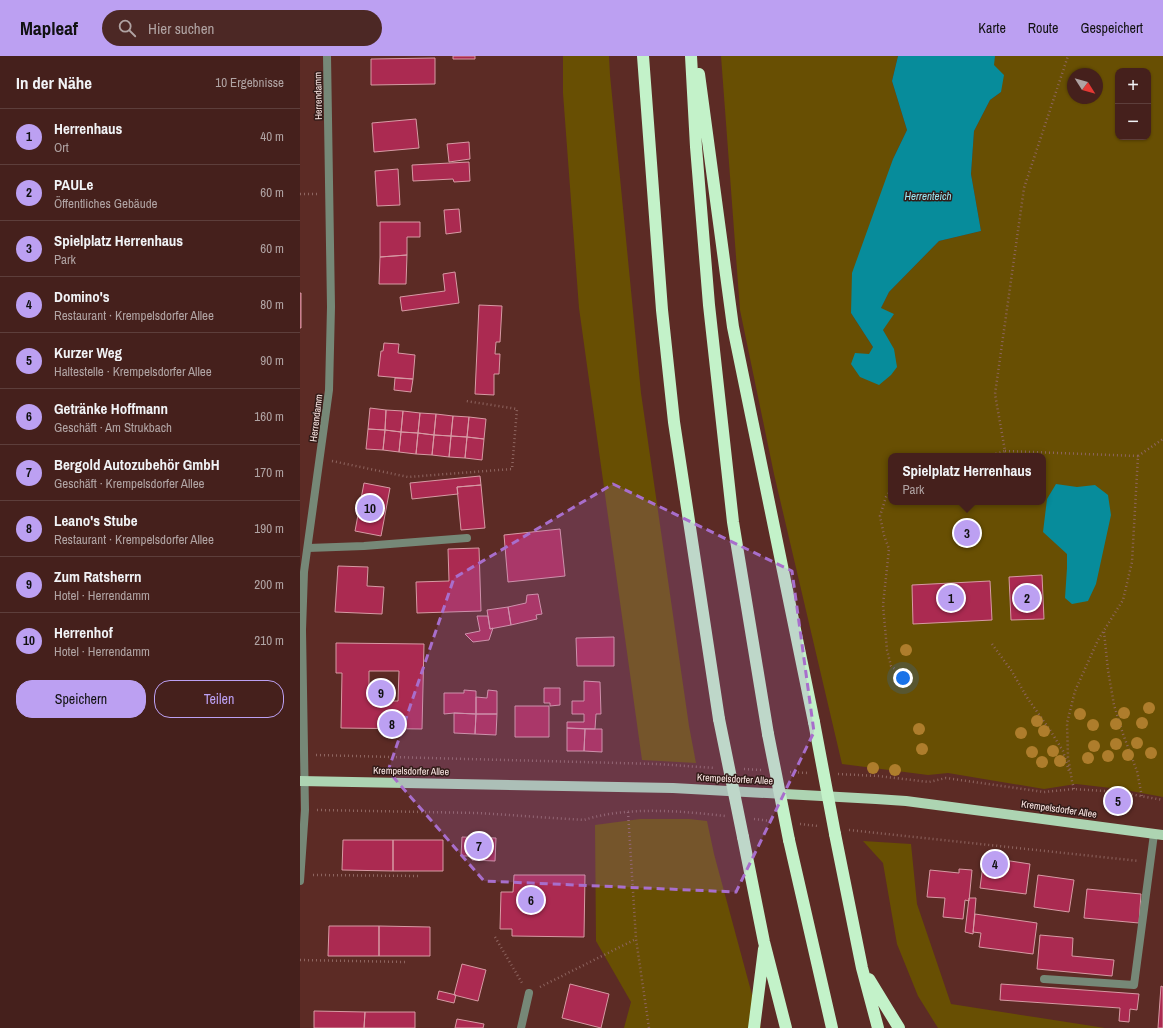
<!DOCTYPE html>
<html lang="de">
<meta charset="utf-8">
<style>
body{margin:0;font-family:"Archivo Narrow",sans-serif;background:#4c2825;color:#f1f3f6}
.controls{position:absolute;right:12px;top:12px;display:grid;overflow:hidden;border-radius:8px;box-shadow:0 1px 3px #0004}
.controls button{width:36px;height:36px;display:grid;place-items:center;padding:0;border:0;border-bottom:1px solid #5d3e3b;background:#45201c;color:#f1f3f6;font:20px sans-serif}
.compass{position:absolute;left:767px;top:12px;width:36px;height:36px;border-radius:50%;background:#45201c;box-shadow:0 1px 3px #0004;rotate:127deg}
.you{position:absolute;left:603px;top:622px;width:14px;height:14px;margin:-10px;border:3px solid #fff;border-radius:50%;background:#1a73e8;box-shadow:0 0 0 6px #1a73e833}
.badge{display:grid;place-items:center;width:26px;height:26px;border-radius:50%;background:#bca0f2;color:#111;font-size:13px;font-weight:700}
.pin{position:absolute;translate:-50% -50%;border:2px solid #fff;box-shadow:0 1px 4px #0006}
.popup{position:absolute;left:588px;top:397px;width:158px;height:52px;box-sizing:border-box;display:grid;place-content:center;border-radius:8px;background:#45201c;filter:drop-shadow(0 1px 3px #0005);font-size:13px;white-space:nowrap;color:#b0a3a3}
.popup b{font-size:15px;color:#f1f3f6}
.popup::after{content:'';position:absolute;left:50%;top:100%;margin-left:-8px;border:8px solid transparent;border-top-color:#45201c}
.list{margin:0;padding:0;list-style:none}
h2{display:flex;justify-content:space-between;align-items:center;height:52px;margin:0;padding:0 16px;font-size:17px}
h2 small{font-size:13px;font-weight:400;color:#b0a3a3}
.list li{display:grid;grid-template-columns:26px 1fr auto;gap:12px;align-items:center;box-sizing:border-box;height:56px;padding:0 16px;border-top:1px solid #5d3e3b}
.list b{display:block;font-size:15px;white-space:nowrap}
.list p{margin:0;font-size:13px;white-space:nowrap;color:#b0a3a3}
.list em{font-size:13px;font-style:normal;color:#b0a3a3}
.actions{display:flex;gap:8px;padding:12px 16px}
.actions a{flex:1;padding:9px 0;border:1px solid #bca0f2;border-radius:16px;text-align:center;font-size:14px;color:#bca0f2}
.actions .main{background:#bca0f2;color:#111}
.icon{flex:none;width:22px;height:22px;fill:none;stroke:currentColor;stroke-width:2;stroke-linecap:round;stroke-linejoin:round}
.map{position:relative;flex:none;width:863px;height:972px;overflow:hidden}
header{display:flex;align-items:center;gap:24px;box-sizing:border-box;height:56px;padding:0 20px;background:#bca0f2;color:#111}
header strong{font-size:19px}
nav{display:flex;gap:22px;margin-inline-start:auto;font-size:14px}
.search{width:280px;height:36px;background:#4c2825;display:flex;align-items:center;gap:10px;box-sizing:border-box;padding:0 14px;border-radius:22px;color:#b0a3a3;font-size:15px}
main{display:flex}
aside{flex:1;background:#45201c}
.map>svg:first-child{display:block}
.green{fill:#684f03;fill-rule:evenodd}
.water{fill:#078c9b}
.building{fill:#ab2a51;stroke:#d79aa4;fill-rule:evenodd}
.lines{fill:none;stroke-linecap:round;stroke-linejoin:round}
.path{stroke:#8e6560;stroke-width:2.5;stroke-dasharray:1 3;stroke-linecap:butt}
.lane{stroke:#768877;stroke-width:8}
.street{stroke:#768877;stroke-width:8}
.primary{stroke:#add4b2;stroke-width:10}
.highway{stroke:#c3f2c9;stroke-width:12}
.highway-bridge{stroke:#c3f2c9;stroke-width:12}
.tree{fill:#ae7d2c}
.marked{fill:#a86ecc;fill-opacity:0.2;stroke:#a86ecc;stroke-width:3;stroke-dasharray:8 5;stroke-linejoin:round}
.labels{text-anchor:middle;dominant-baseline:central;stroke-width:3;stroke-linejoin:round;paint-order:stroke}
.street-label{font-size:10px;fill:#fce8e5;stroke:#321b18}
.water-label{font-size:11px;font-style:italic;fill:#99e7f3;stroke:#321b18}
</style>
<header>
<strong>Mapleaf</strong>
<div class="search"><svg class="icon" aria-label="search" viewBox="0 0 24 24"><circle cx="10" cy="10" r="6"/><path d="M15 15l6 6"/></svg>Hier suchen</div>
<nav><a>Karte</a><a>Route</a><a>Gespeichert</a></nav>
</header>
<main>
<aside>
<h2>In der Nähe<small>10 Ergebnisse</small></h2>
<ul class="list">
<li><span class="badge">1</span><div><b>Herrenhaus</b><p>Ort</p></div><em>40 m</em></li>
<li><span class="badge">2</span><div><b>PAULe</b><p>Öffentliches Gebäude</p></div><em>60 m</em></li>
<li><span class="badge">3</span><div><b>Spielplatz Herrenhaus</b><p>Park</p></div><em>60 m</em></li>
<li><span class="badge">4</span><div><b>Domino's</b><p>Restaurant · Krempelsdorfer Allee</p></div><em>80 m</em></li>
<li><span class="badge">5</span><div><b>Kurzer Weg</b><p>Haltestelle · Krempelsdorfer Allee</p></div><em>90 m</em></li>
<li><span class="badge">6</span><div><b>Getränke Hoffmann</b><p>Geschäft · Am Strukbach</p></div><em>160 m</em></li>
<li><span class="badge">7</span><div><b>Bergold Autozubehör GmbH</b><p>Geschäft · Krempelsdorfer Allee</p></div><em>170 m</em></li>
<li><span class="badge">8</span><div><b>Leano's Stube</b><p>Restaurant · Krempelsdorfer Allee</p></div><em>190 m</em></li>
<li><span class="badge">9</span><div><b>Zum Ratsherrn</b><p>Hotel · Herrendamm</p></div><em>200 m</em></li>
<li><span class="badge">10</span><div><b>Herrenhof</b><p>Hotel · Herrendamm</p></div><em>210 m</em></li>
</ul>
<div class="actions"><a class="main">Speichern</a><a>Teilen</a></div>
</aside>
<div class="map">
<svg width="863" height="972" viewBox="0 0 863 972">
<rect width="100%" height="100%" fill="#5c2b25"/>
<!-- green -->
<path class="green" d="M263,0H309L310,19L341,337L389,670L396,707L342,704L279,252L263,37Z
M421,0H598L592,25L607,74L593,103L551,257L573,291L560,321L587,283L583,274L581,252L589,236L639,185L681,175L671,118L674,75L690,44L701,36L693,9L695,0H863V741L820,733L776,728L744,733L648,717L628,719L542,708L474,418L440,254ZM818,15H848V81H818ZM773,18H797V42H773ZM591,400H743V446H591Z
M340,763H389L407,765L414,798L461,972H324L331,946L296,885L295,769Z
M563,785L611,788L617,848L651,948L805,972H638L618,940L597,888L583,807Z"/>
<!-- water -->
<path class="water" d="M598,0H695L694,9L704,19L701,36L690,44L674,75L671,118L681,175L639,185L589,236L581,252L594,258L583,274L594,293L597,311L591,319L579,329L560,321L551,308L555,297L569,298L573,291L551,257L552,217L593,103L607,74L592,25Z
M756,428L777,431L795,429L808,439L811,459L796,528L788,545L772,548L765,542L767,512V498L743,476L747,443Z"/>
<!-- building -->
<path class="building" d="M153,0H175V3H153Z
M135,2V28L71,29V3Z
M116,63L119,92L74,96L72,67Z
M169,86L170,103L149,106L147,88Z
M169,106L170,125L154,126L153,123L113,125L112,109Z
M98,113L100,149L77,150L75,115Z
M159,153L161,176L146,178L144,154Z
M80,166H120V181H107V199L80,201Z
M107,199L106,228H79L80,201Z
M155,216L159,247L102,255L100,241L145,235L143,218Z
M0,237H1V272H0Z
M179,249L202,250L200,286H196L195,298H200L199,318H194V339L175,338Z
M84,287L99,288L98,297L115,299L113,323L78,320L81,295H83Z
M95,322L113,323L111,336L94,334Z
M70,352L86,354L85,374L68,373Z
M86,354L103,355L101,376L85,374Z
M103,355L120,357L118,377L101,376Z
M120,357L136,358L134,379L118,377Z
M136,358L153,360L151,380L134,379Z
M153,360L169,361L167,381L151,380Z
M169,361L186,363L184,383L167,381Z
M68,373L85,374L83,394L66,393Z
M85,374L101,376L99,396L83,394Z
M101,376L118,377L116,398L99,396Z
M118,377L134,379L132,399L116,398Z
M134,379L151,380L149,401L132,399Z
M151,380L167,381L165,402L149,401Z
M167,381L184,383L182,404L165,402Z
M180,420L181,429L157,431L158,438L112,443L110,427Z
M64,427L90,432L81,480L55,475Z
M181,429L185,472L161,474L157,431Z
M260,473L265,520L208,526L204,479Z
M179,492L181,555L117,557L116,526L149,525L148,493Z
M38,510L68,511L67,530L84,531L82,558L35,556Z
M742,519L744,563L711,564L709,521Z
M690,525L692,564L613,568L612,529Z
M238,538L242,558L236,559L237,563L211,569L208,551L226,547L227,539Z
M208,551L211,569L190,573L187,554Z
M177,560H188L190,573L193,572L189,584L173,586L165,578L180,575Z
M314,581V610H277L276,582Z
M36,587L124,588L122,673L41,672L42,617H36ZM69,615H99L98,645H69Z
M284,625L300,626L301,658H296L295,673L267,672V666H284V658H272V645H284Z
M244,632H260V649L250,650V647H244Z
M164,634L176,635V658L154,657L144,658V637H164Z
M188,634L197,635V658H176V641L187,642Z
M215,650H249V681H215Z
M154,657L176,658L175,678L154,677Z
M176,658H197L196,679L175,678Z
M267,672L285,673L284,695H267Z
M285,673H302V696L284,695Z
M162,781L196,782L195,805L172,804V800H161Z
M43,784H93V815L42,814Z
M93,784H143V815H93Z
M684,801L730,808L726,838L680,832Z
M659,813L672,814L669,845L665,844L663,863L643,861L645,842L627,841L630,814L659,817Z
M214,819H285L284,881L212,880V873H200L201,836H213Z
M738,819L774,824L769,856L734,851Z
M787,833L841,838L839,867L784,862Z
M669,842H676L673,878L665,876Z
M675,858L737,867L733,898L679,891L681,877L673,876Z
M29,870H79V900H28Z
M79,870L130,871V900H79Z
M740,879L773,882L772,900L814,904L812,920L737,913Z
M162,908L186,914L178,945L154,939Z
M270,928L309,938L301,972L262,962Z
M701,928L839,938L837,954L830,953L829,966L819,965L820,952L700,944Z
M861,930L863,931V972H858Z
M139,935L156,939L154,947L137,943Z
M14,955L65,956L64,972H14Z
M65,956H115V972H64Z
M157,963L184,968L183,972H155Z"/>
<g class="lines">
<!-- path -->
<path class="path" d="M0,138H17
M705,395L838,400
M688,400L705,395L695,338L724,132L768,0
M32,405L108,421L212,413L217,353L166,345
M591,434L586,441L580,460L584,479L589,493L583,549L587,594L591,610L604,620
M804,576L808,614L814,649L823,678L837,715L842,741
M692,588L711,614L728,643L750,674L763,695L769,715
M16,699L357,708L415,712
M444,713L461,714
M490,716L509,717
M538,718L578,720L629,726L646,722L744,736L774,733L818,736L863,744
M774,733L772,725L768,701L767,667L775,635L798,584L823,544L832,506L838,400L863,383
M17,754L178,757L284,764C327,750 381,755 425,760
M328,756L336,883L349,972
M454,763L471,765
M500,768L518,770
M549,774L839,805
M178,779L179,781
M13,819L121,820
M195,881L222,927
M0,904L105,906
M240,931L336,883"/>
<!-- lane -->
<path class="lane" d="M8,492L64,490L167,482
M744,923L834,929L854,778"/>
<!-- street -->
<path class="street" d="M0,825L5,754L2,574L4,516L29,334L31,251L27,0
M221,972L229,937"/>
<!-- primary -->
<path class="primary" d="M0,725L373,732L576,743L606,745L863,779"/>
<!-- highway -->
<path class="highway" d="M343,0L362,254L374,366L419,663
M391,0L396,91L409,249L433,466L468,678
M399,18L433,271L514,666
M535,778L562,912L578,972
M443,781L464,886L486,972
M489,784L532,972
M569,923L599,972
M454,972L464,893"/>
<!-- highway-bridge -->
<path class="highway-bridge" d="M419,663L443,781
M514,666L535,778
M468,678L489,784"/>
</g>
<!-- trees -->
<g class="tree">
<circle cx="606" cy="594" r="6"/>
<circle cx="849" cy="652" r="6"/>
<circle cx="824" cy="657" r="6"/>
<circle cx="780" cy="658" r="6"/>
<circle cx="737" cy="665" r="6"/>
<circle cx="842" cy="667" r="6"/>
<circle cx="816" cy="668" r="6"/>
<circle cx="793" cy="669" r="6"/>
<circle cx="619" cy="673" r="6"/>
<circle cx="744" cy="675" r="6"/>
<circle cx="721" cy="677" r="6"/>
<circle cx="837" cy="687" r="6"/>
<circle cx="816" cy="688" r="6"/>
<circle cx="794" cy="690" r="6"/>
<circle cx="622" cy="693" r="6"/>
<circle cx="753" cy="695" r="6"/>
<circle cx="732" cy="696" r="6"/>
<circle cx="851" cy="697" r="6"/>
<circle cx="828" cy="699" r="6"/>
<circle cx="808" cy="700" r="6"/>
<circle cx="788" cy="702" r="6"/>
<circle cx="760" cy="705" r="6"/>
<circle cx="742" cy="706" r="6"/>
<circle cx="573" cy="712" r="6"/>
<circle cx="595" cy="714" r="6"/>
</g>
<!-- marked area -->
<path class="marked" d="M313,428L492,515L514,676L436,836L184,825L88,715L154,522Z"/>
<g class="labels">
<!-- street labels -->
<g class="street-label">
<text transform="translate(18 40) rotate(-91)">Herrendamm</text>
<text transform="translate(16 362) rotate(-83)">Herrendamm</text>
<text transform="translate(111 715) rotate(1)">Krempelsdorfer Allee</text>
<text transform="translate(435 723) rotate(3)">Krempelsdorfer Allee</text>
<text transform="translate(759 753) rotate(8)">Krempelsdorfer Allee</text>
</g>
<!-- water labels -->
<g class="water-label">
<text x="628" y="140">Herrenteich</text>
</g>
</g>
</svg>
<div class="controls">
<button>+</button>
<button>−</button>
</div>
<svg class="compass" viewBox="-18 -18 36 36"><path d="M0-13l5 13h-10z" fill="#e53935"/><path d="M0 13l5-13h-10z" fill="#b0a3a3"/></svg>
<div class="you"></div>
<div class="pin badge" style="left:651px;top:542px">1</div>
<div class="pin badge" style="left:727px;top:542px">2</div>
<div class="pin badge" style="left:667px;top:477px">3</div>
<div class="popup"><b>Spielplatz Herrenhaus</b>Park</div>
<div class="pin badge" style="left:695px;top:808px">4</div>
<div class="pin badge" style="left:818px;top:745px">5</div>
<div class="pin badge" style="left:231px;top:844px">6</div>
<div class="pin badge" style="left:179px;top:790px">7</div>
<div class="pin badge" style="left:92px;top:668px">8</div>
<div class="pin badge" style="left:81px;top:637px">9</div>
<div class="pin badge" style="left:70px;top:452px">10</div>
</div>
</main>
